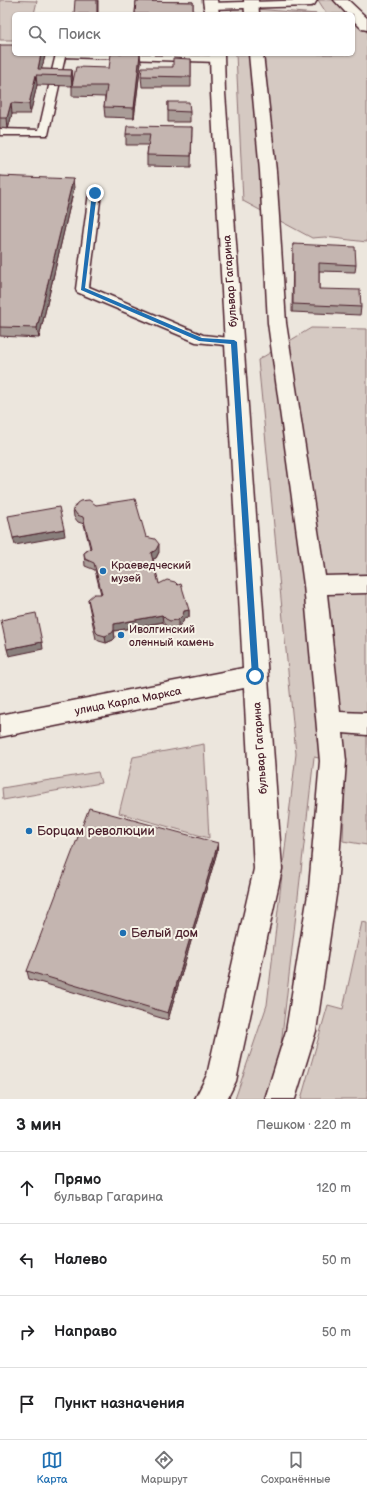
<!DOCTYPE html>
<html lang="ru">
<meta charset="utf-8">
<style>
body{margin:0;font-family:"Balsamiq Sans",sans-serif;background:#f6f6f6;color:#202124}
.stop{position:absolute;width:12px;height:12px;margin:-9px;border:3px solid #1f6fb2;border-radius:50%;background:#fff}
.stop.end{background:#1f6fb2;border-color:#fff;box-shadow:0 1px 4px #0008}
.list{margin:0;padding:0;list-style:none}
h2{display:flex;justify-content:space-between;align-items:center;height:52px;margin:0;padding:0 16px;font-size:17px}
h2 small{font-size:13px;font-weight:400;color:#757577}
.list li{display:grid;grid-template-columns:26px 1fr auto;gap:12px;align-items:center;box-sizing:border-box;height:72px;padding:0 16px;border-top:1px solid #e0e0e0}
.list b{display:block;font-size:15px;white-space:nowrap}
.list p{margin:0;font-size:13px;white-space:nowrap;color:#757577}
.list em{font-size:13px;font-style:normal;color:#757577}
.icon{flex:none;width:22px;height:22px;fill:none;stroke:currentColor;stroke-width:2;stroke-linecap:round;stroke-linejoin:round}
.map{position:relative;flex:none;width:367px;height:1099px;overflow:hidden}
.search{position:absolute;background:#fff;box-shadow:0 1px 3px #0004;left:12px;right:12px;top:12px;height:44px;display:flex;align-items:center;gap:10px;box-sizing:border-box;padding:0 14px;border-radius:6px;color:#757577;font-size:15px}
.sheet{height:340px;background:#fff}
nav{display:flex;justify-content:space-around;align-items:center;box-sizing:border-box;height:56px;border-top:1px solid #e0e0e0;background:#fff;font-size:11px;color:#757577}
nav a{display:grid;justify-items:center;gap:2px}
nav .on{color:#1f6fb2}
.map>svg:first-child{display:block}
.green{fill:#d5c9c2;stroke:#907476}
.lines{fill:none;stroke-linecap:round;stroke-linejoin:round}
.lane-casing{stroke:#4a1f2b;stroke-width:3}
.street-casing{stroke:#4a1f2b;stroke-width:3}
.secondary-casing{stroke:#4a1f2b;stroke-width:3}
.lane{fill:#f7f3e8;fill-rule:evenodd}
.street{fill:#f7f3e8;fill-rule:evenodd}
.secondary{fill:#f7f3e8;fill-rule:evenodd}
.wall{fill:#a99c97;stroke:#4a1f2b}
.shaded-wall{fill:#897f7b;stroke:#4a1f2b}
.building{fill:#c4b5b0;stroke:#4a1f2b}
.route{fill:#1f6fb2}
.poi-dot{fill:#1f6fb2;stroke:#f7f3e8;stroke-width:1.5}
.labels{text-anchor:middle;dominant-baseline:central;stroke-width:4;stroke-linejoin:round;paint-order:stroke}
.street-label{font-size:11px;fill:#4a1f2b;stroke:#f7f3e8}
.poi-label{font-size:11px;fill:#4a1f2b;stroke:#f7f3e8;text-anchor:start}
.near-poi-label{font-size:13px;fill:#4a1f2b;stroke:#f7f3e8;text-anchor:start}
</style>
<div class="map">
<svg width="367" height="1099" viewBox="0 0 367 1099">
<rect width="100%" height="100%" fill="#ece6dd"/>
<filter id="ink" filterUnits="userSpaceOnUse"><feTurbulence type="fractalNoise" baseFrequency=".025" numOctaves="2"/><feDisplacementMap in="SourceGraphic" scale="8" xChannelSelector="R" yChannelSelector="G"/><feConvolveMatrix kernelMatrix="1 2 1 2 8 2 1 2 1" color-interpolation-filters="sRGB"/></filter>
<g filter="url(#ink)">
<!-- green -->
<path class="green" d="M0,0L37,1L34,14H14V40H0Z
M318,0H334L349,14H327Z
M231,7L317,14H232Z
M353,18L367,32V242L325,237L312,238L243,201L236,54H353Z
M311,328L367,329V845L343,841L346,761H333L314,757L280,1054L264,1099H235L267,1005L296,754L258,360Z
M204,744L209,838L119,813L133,757Z
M98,772L101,783L3,800L2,788Z
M362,922L367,923V1099H301L328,1005L343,1009Z"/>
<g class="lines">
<defs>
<path id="lane" d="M317,0L314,5L311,6L211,9L206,6L211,3Z
M56,54H157L218,56L223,59L218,62L65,57L60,79L55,82L50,79Z
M54,83L59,86L48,135H0V129L39,130L49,86Z
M95,189L99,190L101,193L89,287L203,335L239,339L241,342L239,345L234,346L196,342L77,292L76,289L89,193L91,190Z"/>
<path id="street" d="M244,0H258L259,14H245Z
M334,0H348L367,18V30L362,29L353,20V14H347Z
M249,54H263L276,171L286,323L325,576L367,575V593L327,594L340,712L367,713V735L343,733L346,761L337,888L316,1031L295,1099H265L286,1031L309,888L320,761L304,585L268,323L260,171Z"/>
<path id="secondary" d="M203,0H217L219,14H205Z
M210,54H224L225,93L282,869L236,1081L227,1099H195L207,1075L254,869L244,688L0,737V715L243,668L211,93Z"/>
</defs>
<!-- lane casing -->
<use href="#lane" class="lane-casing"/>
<!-- street casing -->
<use href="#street" class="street-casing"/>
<!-- secondary casing -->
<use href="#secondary" class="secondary-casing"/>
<!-- lane -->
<use href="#lane" class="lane"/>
<!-- street -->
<use href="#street" class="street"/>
<!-- secondary -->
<use href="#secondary" class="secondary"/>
</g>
<!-- wall -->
<path class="wall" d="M136,1L193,2V14H135Z
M0,45L14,54H44L45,56L41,69L72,70L73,80L109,68L141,62L134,118L105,117L104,107L105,97L72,96V86L37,85L30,114H12L8,129L0,128Z
M154,54H200V55H154Z
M191,59V87H142L141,76L173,67Z
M168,102L190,112V122H168Z
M192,127L191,167L147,166V155L148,145H126V134Z
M0,176L74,188L39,338L0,336Z
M293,244L356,265L355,272L319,271V289L361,307L360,315L292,312L293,252Z
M96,505L146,537L159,552L156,558L153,559L159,584L189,610V617L184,618L183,622L178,627L170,628L166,626L163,622L114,631L115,638L113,640L106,643L99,641L96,639L89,606L88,599L101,594L95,570L85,566L84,553L90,548L84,524L78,522L74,517L73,509Z
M218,843L217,852L168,1020L29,979L27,971Z"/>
<!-- shaded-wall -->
<path class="shaded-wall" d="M97,0H98V14H97Z
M41,54H44L45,56L40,75L38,69Z
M140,54L141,62L134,118V108Z
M72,70L73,80L72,86L71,76Z
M36,75L37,85L30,114L29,104Z
M11,103L12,114L8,129L7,118Z
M73,179L74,188L39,338L37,328Z
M64,529L65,536L15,545L13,538Z
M159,544V552L156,558L151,560V553Z
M189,610V617L184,618L183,622L178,627V620L184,611Z
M162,615L163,622L114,631L115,638L113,640L106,643L105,636L114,624Z
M42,642L43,649L9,656L7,649Z
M218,843L217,852L168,1020V1013Z"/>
<!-- building -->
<path class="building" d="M75,0H97V14H74Z
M136,1L193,2V14H135Z
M0,45H14V54H41L38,69L72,70L71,76L36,75L29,104L11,103L7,118H0Z
M111,54H140L134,108L104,107L107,86H72L76,67L109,68Z
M173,58L191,59V77L141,76L142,67H173Z
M168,102H189L190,112L168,111Z
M127,126L192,127L191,156L147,155L150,134H126Z
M0,176L73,179L37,328L0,327Z
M293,244L355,247L356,265L319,263V289L360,290L361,307L293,304Z
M135,499L146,537L155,539L159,544L156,550L151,553L159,584L167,580L175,582L178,585L181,584L189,610L184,611L183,615L178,620L170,621L166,619L162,615L114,624V630L112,633L105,636L98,634L96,632L88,599L94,594H102L94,563L85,559L84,553L91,548L83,517L77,515L73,509L77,503L80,501L89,500L96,505Z
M59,507L64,529L13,538L8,516Z
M36,613L42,642L7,649L1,620Z
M89,808L218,843L168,1013L27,971Z"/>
</g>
<!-- route -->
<path class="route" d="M95,192L97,193L85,288L202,338L234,340L237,342L259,676L255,679L252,676L231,344L199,341L81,290L92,193Z"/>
<!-- markers -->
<g class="poi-dot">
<circle cx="103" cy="571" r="4"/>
<circle cx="121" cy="635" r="4"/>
<circle cx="29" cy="831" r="4"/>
<circle cx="123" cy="933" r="4"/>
</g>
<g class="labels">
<!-- street labels -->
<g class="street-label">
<text transform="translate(230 281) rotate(-94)">бульвар Гагарина</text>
<text transform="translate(128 701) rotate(-11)">улица Карла Маркса</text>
<text transform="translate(260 748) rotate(-94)">бульвар Гагарина</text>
</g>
<!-- poi labels -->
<g class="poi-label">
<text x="111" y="565">Краеведческий<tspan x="111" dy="13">музей</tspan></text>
<text x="129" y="629">Иволгинский<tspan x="129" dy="13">оленный камень</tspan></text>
</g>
<!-- near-poi labels -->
<g class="near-poi-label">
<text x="37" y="831">Борцам революции</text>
<text x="131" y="933">Белый дом</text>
</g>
</g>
</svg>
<div class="stop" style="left:255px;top:676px"></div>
<div class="stop end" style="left:95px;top:193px"></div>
<div class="search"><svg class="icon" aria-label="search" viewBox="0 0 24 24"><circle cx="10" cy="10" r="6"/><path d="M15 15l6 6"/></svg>Поиск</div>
</div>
<section class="sheet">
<h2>3 мин<small>Пешком · 220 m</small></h2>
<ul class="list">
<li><svg class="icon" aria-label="ahead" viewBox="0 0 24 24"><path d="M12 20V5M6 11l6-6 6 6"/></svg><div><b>Прямо</b><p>бульвар Гагарина</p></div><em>120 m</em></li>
<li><svg class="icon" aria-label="left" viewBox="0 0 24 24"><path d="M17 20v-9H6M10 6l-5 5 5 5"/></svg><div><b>Налево</b></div><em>50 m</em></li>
<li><svg class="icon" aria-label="right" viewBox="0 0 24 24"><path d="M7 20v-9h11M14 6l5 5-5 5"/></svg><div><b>Направо</b></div><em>50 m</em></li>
<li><svg class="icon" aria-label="arrive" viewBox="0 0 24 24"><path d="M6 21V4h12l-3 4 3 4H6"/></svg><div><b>Пункт назначения</b></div></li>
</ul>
</section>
<nav>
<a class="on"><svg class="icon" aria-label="map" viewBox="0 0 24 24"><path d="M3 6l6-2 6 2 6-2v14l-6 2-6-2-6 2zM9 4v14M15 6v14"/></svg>Карта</a>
<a><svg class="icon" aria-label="directions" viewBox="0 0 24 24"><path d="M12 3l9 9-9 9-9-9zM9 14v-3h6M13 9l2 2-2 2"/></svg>Маршрут</a>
<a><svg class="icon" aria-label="saved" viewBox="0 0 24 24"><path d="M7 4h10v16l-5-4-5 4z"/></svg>Сохранённые</a>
</nav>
